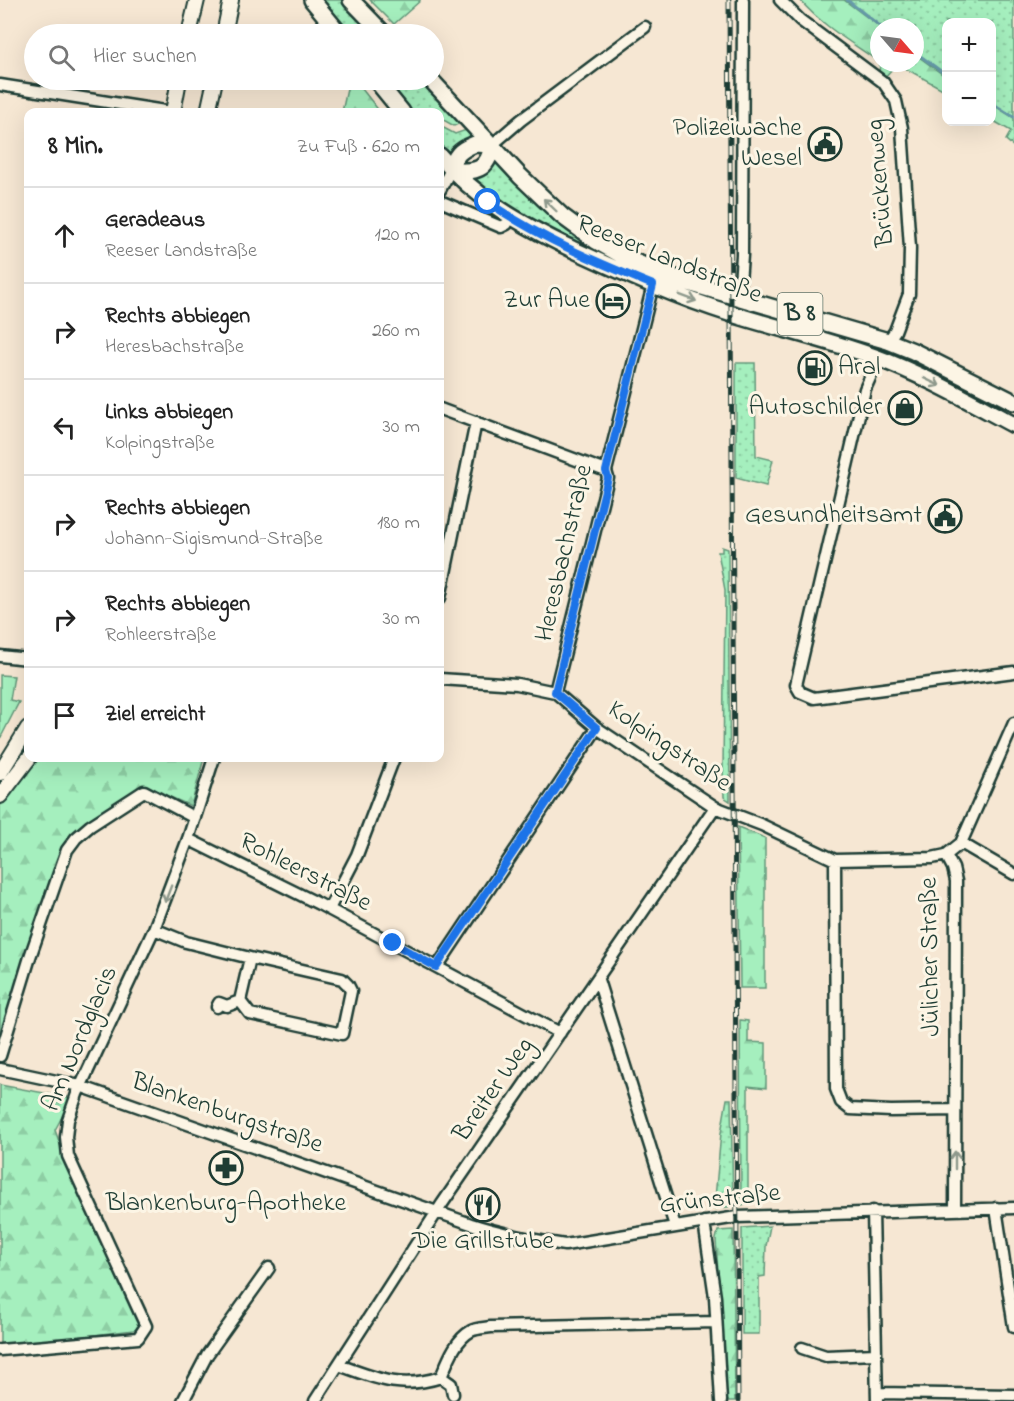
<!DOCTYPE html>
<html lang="de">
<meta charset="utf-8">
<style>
body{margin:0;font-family:"Indie Flower",sans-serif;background:#f6f6f6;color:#222}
.controls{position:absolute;right:18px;top:18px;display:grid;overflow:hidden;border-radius:12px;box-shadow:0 6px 24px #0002}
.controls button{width:54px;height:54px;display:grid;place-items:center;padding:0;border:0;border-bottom:2px solid #e0e0e0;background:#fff;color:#222;font:30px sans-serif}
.compass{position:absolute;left:870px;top:18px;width:54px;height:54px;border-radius:50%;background:#fff;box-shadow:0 6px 24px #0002;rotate:118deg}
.stop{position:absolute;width:18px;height:18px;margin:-14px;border:4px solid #1a73e8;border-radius:50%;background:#fff}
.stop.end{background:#1a73e8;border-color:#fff;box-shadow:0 2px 6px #0008}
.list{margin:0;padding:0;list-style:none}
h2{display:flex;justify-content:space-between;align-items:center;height:78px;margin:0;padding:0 24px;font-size:26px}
h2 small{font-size:20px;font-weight:400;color:#767676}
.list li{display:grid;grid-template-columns:39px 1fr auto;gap:18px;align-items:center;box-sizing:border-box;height:96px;padding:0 24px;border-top:2px solid #e0e0e0}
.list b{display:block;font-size:22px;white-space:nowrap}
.list p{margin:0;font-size:20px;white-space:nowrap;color:#767676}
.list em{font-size:20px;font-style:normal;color:#767676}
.icon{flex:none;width:33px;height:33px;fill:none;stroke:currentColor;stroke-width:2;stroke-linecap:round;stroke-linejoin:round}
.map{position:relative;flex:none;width:1014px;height:1401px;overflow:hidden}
.search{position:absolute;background:#fff;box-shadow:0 6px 24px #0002;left:24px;top:24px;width:420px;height:66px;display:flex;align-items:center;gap:15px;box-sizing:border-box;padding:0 21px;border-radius:33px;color:#767676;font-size:22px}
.panel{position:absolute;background:#fff;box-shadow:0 6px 24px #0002;left:24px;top:108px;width:420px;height:654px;border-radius:12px}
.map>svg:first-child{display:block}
.grass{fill:url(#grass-dots);stroke:#629679;stroke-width:1.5}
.forest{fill:url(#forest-firs);stroke:#629679;stroke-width:1.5}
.park{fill:#a5efbe;stroke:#629679;stroke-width:1.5}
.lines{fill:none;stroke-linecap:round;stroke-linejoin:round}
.stream{stroke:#669ba9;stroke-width:3}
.street-casing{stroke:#1f3d34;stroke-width:15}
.secondary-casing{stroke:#1f3d34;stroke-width:18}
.primary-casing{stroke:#1f3d34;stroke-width:20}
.street{stroke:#fcf5e5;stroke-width:10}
.secondary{stroke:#fcf5e5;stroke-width:14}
.primary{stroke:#fcf5e5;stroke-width:15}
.rail-casing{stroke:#1f3d34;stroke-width:5}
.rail{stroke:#fcf5e5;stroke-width:3;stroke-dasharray:9;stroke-linecap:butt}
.oneway{stroke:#8e998c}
.route{stroke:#1a73e8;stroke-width:8}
.labels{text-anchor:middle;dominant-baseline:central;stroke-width:6;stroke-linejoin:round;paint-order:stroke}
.shield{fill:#fcf5e5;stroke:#617469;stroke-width:1.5}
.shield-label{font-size:24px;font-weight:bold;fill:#1f3d34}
.poi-label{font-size:26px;fill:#1f3d34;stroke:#fcf5e5;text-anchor:end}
.street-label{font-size:26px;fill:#1f3d34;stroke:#fcf5e5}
</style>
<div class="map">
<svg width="1014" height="1401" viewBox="0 0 1014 1401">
<defs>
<pattern id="grass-dots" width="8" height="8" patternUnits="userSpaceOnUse" patternTransform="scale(1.5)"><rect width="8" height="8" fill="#a5efbe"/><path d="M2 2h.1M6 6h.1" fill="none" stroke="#8ecea4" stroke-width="1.8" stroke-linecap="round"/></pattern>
<pattern id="forest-firs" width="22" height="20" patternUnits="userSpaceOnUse" patternTransform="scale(1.5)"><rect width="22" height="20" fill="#a5efbe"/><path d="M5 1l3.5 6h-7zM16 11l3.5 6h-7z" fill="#8ecea4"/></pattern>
</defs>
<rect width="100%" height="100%" fill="#f6e7d3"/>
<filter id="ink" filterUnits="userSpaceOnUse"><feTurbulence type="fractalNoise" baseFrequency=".0167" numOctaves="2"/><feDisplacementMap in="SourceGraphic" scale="12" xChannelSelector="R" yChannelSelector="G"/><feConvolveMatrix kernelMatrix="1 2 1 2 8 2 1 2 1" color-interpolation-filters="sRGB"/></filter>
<g filter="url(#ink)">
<!-- grass -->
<path class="grass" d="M320,0H341L374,34H348Z
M844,0H1014V118L992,104V22H946V77L915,54V27H880Z
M384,80H424L463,122L454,126L440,118V112H411Z
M440,126L455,134L469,129L476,136L448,157L440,148Z
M499,160L603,251L601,255L514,212L471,178L490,168Z
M736,363H755L756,456L773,460L766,486L736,478Z
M722,547L728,549L730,801L724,797L723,769L725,590L718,552H722Z
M727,1099H731L733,1206L714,1209L721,1133Z
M770,1226L766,1246L765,1276L759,1277V1334H742V1228Z"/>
<!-- forest -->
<path class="forest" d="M370,0H420V1L394,24Z
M800,0H844L880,27L879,62C852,43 821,25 800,0Z
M915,54L946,77V91L903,67L892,69L885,77L879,73L880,63H915Z
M349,80H355L380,112H342Z
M992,104L1014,118V147L1006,140L1011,131L992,120Z
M34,758H204L191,806L145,786L73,838L0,1048V806Z
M738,827L765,838V988H740Z
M740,1020L748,1021V1042L766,1043V1088L748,1086V1204L741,1205Z
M0,1085L72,1098L55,1130C78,1199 113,1262 141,1329L0,1347Z
M733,1230L735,1401H725L716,1239L718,1231Z"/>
<!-- park -->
<path class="park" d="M0,675L14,676L10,700L19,702L0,739Z"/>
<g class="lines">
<!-- stream -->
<path class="stream" d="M847,0L881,27
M915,52L946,75
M992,103L1014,117"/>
<defs>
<path id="street" d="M780,0L800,20L883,82L896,101L902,128L910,248L909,294L895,331L888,341
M0,85L171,112
M492,145L521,120L645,27
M440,190L448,175L452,171
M440,201L501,227L507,224
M739,297L742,255L743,0
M879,358L865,389L796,685L800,692L814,698L1014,672
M440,409L606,471
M440,598L476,422
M0,656L28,659
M440,679L517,684L555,692L597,728L715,807L762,825L835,860L932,858L946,855
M555,692L608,478L606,471L653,285
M188,839L319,904L560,1033
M961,843L1014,874
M835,860L836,1089L841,1102L850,1109L891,1111L955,1110
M329,909L357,855L394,758
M154,929L186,942L250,958L240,1001L250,1014L342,1034L351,991L348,985L342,979L250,958
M437,967L597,728
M598,980L675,1226
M217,1007L219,1003L227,1006L240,1001
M0,1056L30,957L67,850L76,838L90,826L144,791L195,818
M0,1069L80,1086L471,1224C502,1234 533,1240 565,1245L737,1217L1014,1208
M996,1208L1014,1327
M955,1210L956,881L953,868L946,855L961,843L1014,723
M873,1211L877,1401
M704,1222L715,1297L721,1401
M802,1348L826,1356L876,1354
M0,1350L138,1338L146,1326L68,1156L66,1137L68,1120L77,1094L154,929L188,839L214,758
M339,1365C377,1379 401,1390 441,1377L451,1384L453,1394
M441,1377C448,1361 455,1340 471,1331C476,1328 485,1328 491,1327L716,1322
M877,1393L1014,1395
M183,1401L207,1355L269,1268
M315,1401L442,1204L715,807"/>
<path id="secondary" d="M189,34L197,0
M224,34L231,0
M173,112L179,80
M208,112L215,80
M0,773L28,728
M0,796L29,758"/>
<path id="primary" d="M312,0L340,34
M351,0L384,34
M376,80L402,112
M431,80L520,176L562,216L596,241L630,260L685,282L888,341L913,351L1014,402
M475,144L492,145C488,171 476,172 452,171C454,155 460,150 475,144Z
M440,156C477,200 521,224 572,249C624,273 677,297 732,314C780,329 829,340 875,357C924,375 969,401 1014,425"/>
</defs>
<!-- street casing -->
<use href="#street" class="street-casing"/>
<!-- secondary casing -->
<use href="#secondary" class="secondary-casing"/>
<!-- primary casing -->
<use href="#primary" class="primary-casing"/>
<!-- street -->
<use href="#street" class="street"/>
<!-- secondary -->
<use href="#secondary" class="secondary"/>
<!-- primary -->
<use href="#primary" class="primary"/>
<defs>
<path id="rail" d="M729,0L738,1401"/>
</defs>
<!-- rail casing -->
<use href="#rail" class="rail-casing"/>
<!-- rail -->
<use href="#rail" class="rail"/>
</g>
<!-- one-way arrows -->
<defs><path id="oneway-shaft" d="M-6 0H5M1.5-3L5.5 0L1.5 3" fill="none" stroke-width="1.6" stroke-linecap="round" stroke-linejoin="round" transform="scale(1.5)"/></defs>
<g class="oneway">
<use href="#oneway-shaft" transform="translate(550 205) rotate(-136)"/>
<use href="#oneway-shaft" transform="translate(688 298) rotate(21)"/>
<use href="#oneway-shaft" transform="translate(932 382) rotate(26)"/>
<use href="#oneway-shaft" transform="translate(168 894) rotate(111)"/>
<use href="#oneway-shaft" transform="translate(955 1160) rotate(-90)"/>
</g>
</g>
<g class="lines" filter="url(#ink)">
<!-- route -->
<path class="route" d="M393,943L436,967L597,728L555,692L608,478L606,471L653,285C596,262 538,237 488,202"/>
</g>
<!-- icons -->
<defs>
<symbol id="civic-ring" viewBox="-11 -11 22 22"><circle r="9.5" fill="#fcf5e5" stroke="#1f3d34" stroke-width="1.5"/><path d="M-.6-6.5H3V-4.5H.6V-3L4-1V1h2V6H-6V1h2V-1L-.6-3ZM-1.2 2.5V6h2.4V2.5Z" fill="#1f3d34"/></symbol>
<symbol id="hotel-ring" viewBox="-11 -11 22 22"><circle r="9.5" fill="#fcf5e5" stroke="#1f3d34" stroke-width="1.5"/><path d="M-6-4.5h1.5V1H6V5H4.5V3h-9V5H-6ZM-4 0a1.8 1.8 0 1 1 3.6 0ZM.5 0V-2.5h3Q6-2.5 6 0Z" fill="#1f3d34"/></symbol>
<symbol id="fuel-ring" viewBox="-11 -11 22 22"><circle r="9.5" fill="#fcf5e5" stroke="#1f3d34" stroke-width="1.5"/><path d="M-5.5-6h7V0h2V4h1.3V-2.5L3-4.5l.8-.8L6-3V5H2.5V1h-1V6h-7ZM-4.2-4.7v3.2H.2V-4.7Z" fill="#1f3d34"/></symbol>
<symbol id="shop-ring" viewBox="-11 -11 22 22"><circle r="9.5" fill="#fcf5e5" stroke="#1f3d34" stroke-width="1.5"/><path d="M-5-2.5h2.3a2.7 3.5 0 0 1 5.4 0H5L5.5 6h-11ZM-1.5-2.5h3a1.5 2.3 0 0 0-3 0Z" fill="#1f3d34"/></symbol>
<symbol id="pharmacy-ring" viewBox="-11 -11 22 22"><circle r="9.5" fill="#fcf5e5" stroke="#1f3d34" stroke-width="1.5"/><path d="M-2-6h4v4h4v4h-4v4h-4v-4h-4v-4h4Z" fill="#1f3d34"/></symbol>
<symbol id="restaurant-ring" viewBox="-11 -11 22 22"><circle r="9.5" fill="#fcf5e5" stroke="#1f3d34" stroke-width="1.5"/><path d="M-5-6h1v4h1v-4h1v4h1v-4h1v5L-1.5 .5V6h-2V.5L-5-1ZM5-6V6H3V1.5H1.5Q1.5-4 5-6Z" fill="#1f3d34"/></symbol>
</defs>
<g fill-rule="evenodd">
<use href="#civic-ring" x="806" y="125" width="38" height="38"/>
<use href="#hotel-ring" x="594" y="282" width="38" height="38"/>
<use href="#fuel-ring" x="796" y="349" width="38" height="38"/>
<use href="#shop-ring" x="886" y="389" width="38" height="38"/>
<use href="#civic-ring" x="926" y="497" width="38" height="38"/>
<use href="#pharmacy-ring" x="207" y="1149" width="38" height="38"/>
<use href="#restaurant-ring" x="464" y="1186" width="38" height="38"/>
</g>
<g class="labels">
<!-- shield labels -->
<rect class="shield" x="777.5" y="293" width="45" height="42" rx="4.5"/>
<g class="shield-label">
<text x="800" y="314">B 8</text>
</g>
<!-- poi labels -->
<g class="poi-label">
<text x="802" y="129">Polizeiwache<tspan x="802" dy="30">Wesel</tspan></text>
<text x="590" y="301">Zur Aue</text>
<text x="838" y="368" text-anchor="start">Aral</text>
<text x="882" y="408">Autoschilder</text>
<text x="922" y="516">Gesundheitsamt</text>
<text x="226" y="1204" text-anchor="middle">Blankenburg-Apotheke</text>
<text x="483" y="1242" text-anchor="middle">Die Grillstube</text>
</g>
<!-- street labels -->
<g class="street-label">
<text transform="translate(881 183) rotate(-95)">Brückenweg</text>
<text transform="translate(669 260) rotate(22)">Reeser Landstraße</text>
<text transform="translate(565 553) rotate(-77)">Heresbachstraße</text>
<text transform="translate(669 747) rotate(34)">Kolpingstraße</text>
<text transform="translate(305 873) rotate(27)">Rohleerstraße</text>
<text transform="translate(931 957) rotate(-91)">Jülicher Straße</text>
<text transform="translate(81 1039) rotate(-67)">Am Nordglacis</text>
<text transform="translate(494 1090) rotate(-55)">Breiter Weg</text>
<text transform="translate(227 1114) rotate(19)">Blankenburgstraße</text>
<text transform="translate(720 1200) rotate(-6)">Grünstraße</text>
</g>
</g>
</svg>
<div class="controls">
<button>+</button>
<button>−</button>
</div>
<svg class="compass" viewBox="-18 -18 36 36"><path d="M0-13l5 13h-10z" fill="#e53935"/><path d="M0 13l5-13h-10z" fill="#767676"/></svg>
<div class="stop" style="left:488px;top:202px"></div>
<div class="stop end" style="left:393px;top:943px"></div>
<div class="search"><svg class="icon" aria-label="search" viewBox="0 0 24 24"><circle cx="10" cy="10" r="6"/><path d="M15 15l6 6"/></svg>Hier suchen</div>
<section class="panel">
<h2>8 Min.<small>Zu Fuß · 620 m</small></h2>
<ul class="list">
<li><svg class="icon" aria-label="ahead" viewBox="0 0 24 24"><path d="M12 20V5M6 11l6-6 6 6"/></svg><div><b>Geradeaus</b><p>Reeser Landstraße</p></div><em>120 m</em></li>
<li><svg class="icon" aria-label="right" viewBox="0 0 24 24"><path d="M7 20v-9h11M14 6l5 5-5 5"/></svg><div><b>Rechts abbiegen</b><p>Heresbachstraße</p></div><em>260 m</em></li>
<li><svg class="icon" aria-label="left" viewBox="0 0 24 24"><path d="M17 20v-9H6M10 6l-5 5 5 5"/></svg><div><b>Links abbiegen</b><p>Kolpingstraße</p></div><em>30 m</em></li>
<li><svg class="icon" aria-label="right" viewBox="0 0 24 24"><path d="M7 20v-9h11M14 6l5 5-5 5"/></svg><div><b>Rechts abbiegen</b><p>Johann-Sigismund-Straße</p></div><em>180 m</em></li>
<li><svg class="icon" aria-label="right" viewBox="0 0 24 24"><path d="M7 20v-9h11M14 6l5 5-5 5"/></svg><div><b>Rechts abbiegen</b><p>Rohleerstraße</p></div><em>30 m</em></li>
<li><svg class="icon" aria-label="arrive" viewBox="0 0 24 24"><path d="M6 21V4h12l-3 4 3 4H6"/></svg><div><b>Ziel erreicht</b></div></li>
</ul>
</section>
</div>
